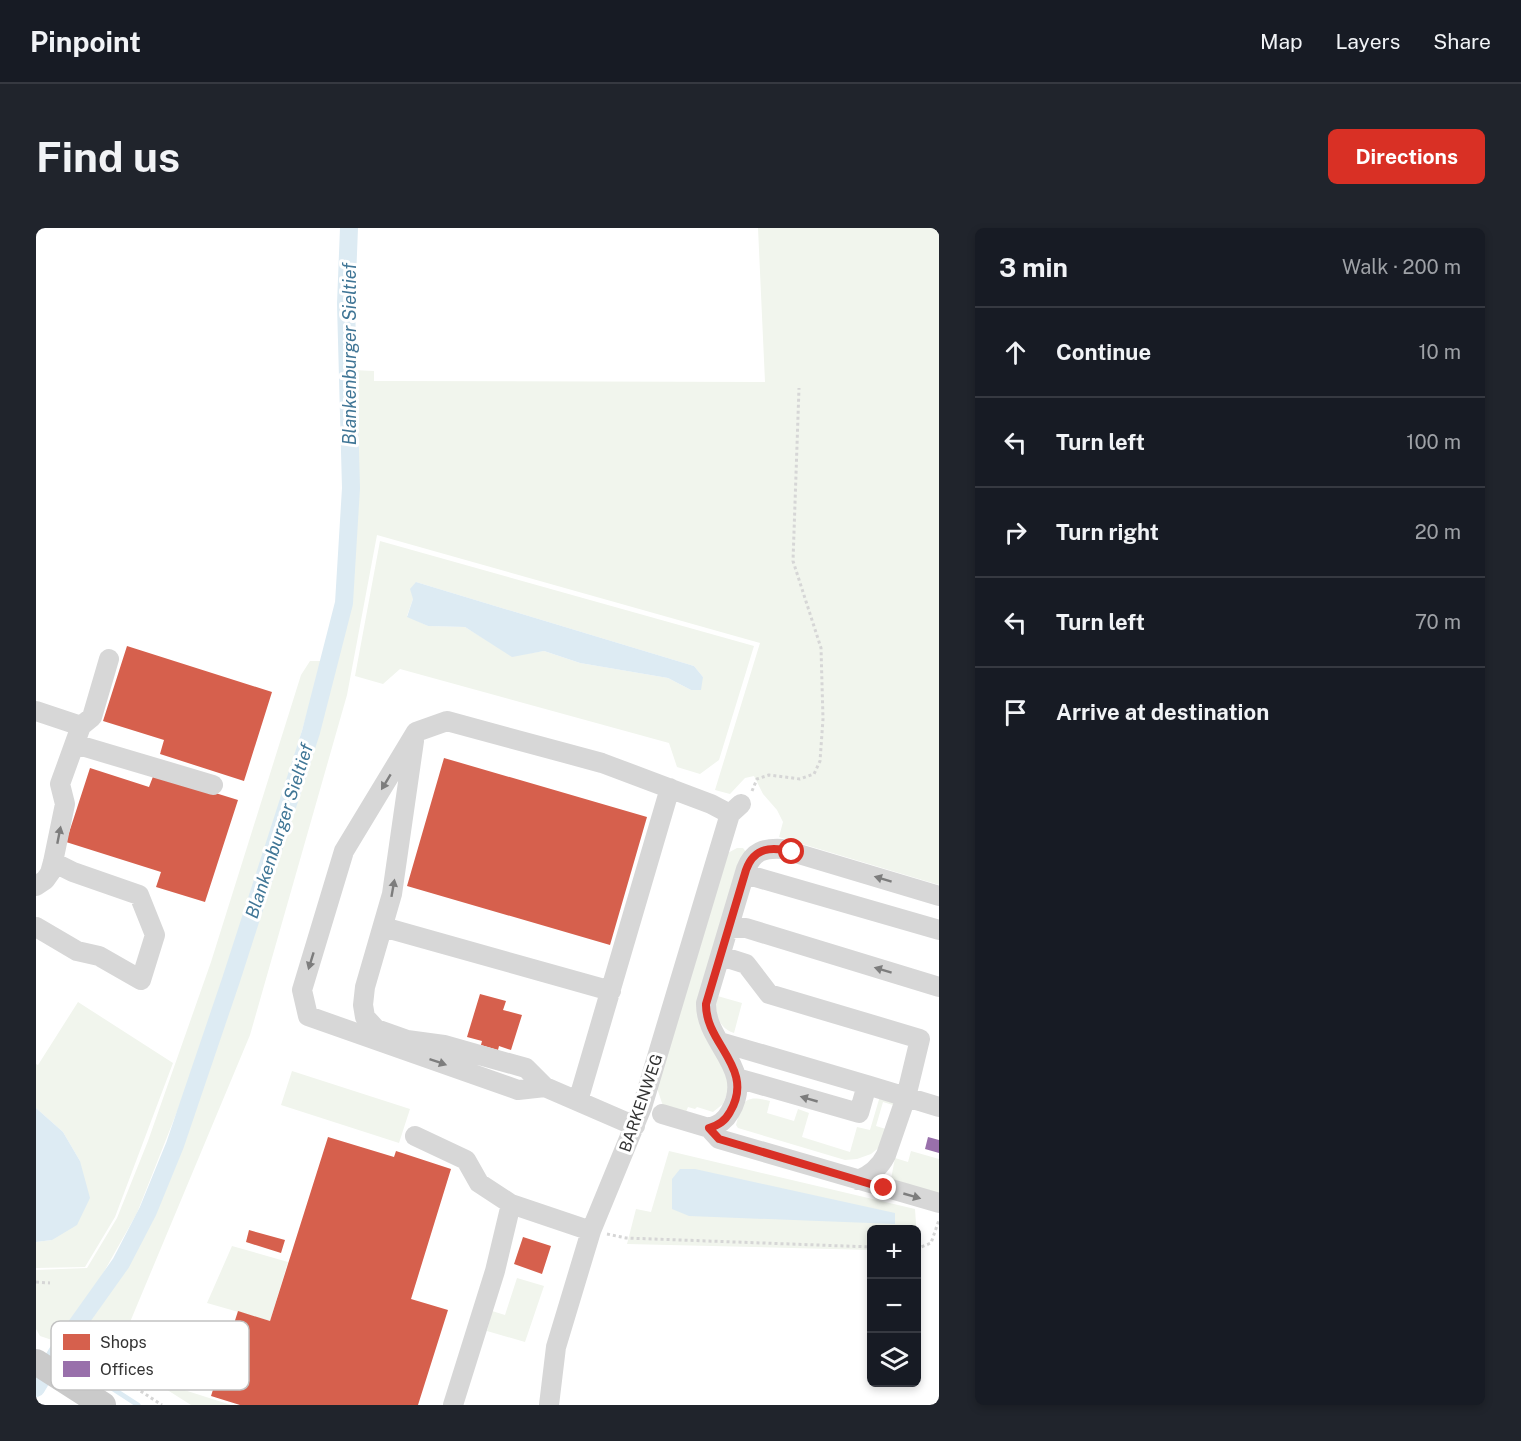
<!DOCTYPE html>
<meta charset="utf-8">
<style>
body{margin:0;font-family:"Public Sans",sans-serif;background:#20242c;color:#f1f3f6}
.controls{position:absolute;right:18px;bottom:18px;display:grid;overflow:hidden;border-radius:9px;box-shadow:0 3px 9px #0003}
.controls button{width:54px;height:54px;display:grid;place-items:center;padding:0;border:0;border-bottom:2px solid #363941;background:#171b24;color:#f1f3f6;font:30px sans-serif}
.stop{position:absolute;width:18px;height:18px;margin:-14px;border:4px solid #d93025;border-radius:50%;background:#fff}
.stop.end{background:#d93025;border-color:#fff;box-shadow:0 2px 6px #0008}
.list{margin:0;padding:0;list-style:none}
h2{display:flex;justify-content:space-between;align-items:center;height:78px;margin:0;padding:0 24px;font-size:26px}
h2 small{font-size:20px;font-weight:400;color:#9ea1a6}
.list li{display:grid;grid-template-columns:39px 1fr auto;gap:18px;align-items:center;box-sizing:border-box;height:90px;padding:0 24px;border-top:2px solid #363941}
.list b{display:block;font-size:22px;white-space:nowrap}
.list em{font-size:20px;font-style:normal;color:#9ea1a6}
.icon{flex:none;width:33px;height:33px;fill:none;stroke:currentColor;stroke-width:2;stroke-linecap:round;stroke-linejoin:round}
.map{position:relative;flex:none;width:903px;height:1177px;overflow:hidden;border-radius:9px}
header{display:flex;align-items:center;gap:36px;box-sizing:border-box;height:84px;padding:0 30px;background:#171b24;border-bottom:2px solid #363941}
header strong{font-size:28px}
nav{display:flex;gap:33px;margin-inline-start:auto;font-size:21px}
.intro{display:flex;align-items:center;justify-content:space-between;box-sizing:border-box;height:144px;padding:0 36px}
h1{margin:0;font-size:42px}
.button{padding:15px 27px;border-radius:9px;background:#d93025;color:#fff;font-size:21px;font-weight:700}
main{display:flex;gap:36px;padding:0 36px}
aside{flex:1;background:#171b24;border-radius:9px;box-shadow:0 3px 9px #0003}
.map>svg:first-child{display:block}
.green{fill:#f1f5ed;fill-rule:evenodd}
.water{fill:#ddebf3}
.shops{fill:#d6604d}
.offices{fill:#9970ab}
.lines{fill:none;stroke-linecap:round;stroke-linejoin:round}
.stream{stroke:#ddebf3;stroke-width:5}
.canal{stroke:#ddebf3;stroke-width:18}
.path{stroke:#d6d6d6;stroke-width:3;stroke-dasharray:3 3;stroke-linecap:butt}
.minor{stroke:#d7d7d7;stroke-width:20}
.major{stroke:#cacaca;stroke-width:26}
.oneway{fill:#7d7d7d}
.route{stroke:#d93025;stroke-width:8}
.labels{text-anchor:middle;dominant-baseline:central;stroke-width:6;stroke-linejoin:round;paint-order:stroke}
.street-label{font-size:16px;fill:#333;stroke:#fff}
.water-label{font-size:18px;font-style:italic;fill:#407696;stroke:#fff}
.key{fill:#fff;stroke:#c2c2c2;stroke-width:1.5}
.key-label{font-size:16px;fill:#333}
</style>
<header>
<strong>Pinpoint</strong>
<nav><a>Map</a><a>Layers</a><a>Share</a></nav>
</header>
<div class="intro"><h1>Find us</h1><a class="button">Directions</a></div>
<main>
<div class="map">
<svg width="903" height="1177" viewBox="0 0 903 1177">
<rect width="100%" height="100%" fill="#fff"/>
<!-- green -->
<path class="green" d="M722,0H903V657L743,609L747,594L741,582L727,566L718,548L709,550L694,566L679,562L724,415L341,307L311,467L214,807L79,1130L71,1139L38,1140L22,1129L90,1036L129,951L196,766L250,596L312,380L320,266L317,142L338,143V153L729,154Z
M344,313L718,418L683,532L664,546L641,539L633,515L364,441L347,456L319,448ZM380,354L658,438L667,449L655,462L632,450L544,435L508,423L476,428L429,399L392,398L371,388L377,371Z
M274,433H287L198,727L161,833L101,985L60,1058L19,1113L4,1108L0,1101V1042L51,1040L81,990L112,913L175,734L265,447Z
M701,620H707L710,624L664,777L694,858L687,876L677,884L661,879L659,881L652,879L650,884L627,878L621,860L690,626Z
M678,767L706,775L698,805C680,799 680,783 678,767Z
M42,774L137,835L79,989L49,1039L0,1040V1014L16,1012L44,933L27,904L0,880V836L2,837Z
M256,843L374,881L363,915L245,877Z
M844,868L861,873L860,878L847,874L840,898L853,902L845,918L835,926L821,931L809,932L702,900L700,897C707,873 708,866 734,873L731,885L758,893L762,881L773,885L766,909L814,924L821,899L834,902Z
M633,923L879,981L882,1024H881L880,1002H836L835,1022L591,1016L600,981L615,984Z
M875,923L903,931V966L855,951L859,930L872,934Z
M196,1018L252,1034L234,1093L171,1075Z
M481,1050L508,1058L489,1114L451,1103L456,1083L469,1087Z
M114,1151L195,1177H155Z"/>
<!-- water -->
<path class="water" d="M380,354L658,438L667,449L665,462H655L632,450L544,435L508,423L476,429L429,399L392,398L371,389L377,371L374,361Z
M0,880L27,904L44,933L54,970L41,997L16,1012L0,1014Z
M644,941H659L859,985V996L653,988L636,981V951Z"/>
<!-- shops -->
<path class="shops" d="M91,418L236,464L208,553L124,526L128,512L67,493Z
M408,530L611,589L574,717L371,658Z
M54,540L113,559L118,546L202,572L169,674L120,659L125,644L30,614Z
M444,766L470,773L467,782L486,787L475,822L463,818L462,822L445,817L446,813L431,809Z
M292,909L358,929L360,923L415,941L375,1071L412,1082L382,1177H204L175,1168L202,1083L234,1093Z
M213,1002L249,1012L245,1025L210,1014Z
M487,1009L515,1018L506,1046L478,1036Z"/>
<!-- offices -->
<path class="offices" d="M892,909L903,912V925L889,921Z"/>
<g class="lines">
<!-- stream -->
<path class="stream" d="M71,1157L102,1177
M0,1158L1,1159"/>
<!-- canal -->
<path class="canal" d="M0,1160L21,1125L85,1035L112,983L139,917L195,752L275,504L308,375L315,260L310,76L313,0"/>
<!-- path -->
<path class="path" d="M716,563L721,551L733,547L764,551L778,546L784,533L787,491L785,420L757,333L763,160
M571,1006L590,1010L836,1019
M880,1021L895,1015L903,992
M0,1054L14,1055
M51,1142H72L126,1177"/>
<!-- minor -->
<path class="minor" d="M0,483L45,498L24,556L29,576L17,634L14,645L9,652L0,658
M45,498L56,489L73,431
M378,513L356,666L329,759L327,777L329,789L340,801L371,812L408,817L490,840L509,859L599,898
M39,516L177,557
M709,646L903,702
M0,699L41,723L63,728L105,752L119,707L103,667L37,644L17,634
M347,699L575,763
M693,702L698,700H710L903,759
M685,728L710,736L733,766L884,811L870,869L850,927C844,939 835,947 822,952
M684,814L831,857L823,885L701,850
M831,857L903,879
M509,859L482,862L272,788L266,762L308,623L380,504L411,493L566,535L675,576L694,586
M542,873L634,560
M626,886L673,900C683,897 689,893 694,884C720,840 669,816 670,775L710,641C717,623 728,620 746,621L903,668
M673,900L683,911L903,975
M379,908L430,932L443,955L475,976
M417,1177L459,1043L475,976L555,1003
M513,1177L520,1119L555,1003L606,879L694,586L705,576"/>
<!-- major -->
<path class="major" d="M0,1134L67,1177"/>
</g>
<!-- one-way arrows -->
<defs><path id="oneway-solid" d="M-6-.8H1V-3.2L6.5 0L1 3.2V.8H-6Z" transform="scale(1.5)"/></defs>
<g class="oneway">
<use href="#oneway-solid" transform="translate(350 554) rotate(121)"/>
<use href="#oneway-solid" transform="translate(23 607) rotate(-79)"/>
<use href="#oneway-solid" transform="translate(847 651) rotate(-163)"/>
<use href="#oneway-solid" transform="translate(357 660) rotate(-80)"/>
<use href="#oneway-solid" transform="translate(275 733) rotate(107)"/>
<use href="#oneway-solid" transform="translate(847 742) rotate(-163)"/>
<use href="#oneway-solid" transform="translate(402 834) rotate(19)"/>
<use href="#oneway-solid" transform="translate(773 871) rotate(-164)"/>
<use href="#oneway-solid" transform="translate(876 968) rotate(16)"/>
</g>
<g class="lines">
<!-- route -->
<path class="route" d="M756,624C736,618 718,619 710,642L670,776C669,816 720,840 694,884C689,893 683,897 673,900L683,911L848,960"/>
</g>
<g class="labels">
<!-- street labels -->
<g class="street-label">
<text transform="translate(605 875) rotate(-71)">BARKENWEG</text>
</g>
<!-- water labels -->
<g class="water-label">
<text transform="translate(313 126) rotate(-90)">Blankenburger Sieltief</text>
<text transform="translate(243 603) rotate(-72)">Blankenburger Sieltief</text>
</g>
</g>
<!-- legend -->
<rect x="15" y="1093" width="198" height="69" rx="9" class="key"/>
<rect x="27" y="1106" width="27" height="16" fill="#d6604d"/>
<rect x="27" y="1133" width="27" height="16" fill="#9970ab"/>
<g class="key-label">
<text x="64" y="1120">Shops</text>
<text x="64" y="1147">Offices</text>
</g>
</svg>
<div class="controls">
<button>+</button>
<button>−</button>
<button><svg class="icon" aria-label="layers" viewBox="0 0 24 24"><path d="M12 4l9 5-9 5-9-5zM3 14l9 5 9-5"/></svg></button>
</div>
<div class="stop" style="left:756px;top:624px"></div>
<div class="stop end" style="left:848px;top:960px"></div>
</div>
<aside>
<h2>3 min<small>Walk · 200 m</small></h2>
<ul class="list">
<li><svg class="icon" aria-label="ahead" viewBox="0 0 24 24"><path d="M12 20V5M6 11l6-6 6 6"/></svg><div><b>Continue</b></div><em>10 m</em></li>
<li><svg class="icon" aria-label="left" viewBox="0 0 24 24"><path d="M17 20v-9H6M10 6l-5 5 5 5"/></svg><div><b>Turn left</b></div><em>100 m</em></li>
<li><svg class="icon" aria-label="right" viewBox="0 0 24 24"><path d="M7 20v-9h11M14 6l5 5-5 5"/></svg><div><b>Turn right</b></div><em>20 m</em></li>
<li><svg class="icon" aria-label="left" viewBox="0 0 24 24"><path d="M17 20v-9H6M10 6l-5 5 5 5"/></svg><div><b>Turn left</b></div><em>70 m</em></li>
<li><svg class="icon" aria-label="arrive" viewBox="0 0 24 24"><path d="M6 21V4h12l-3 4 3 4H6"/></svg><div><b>Arrive at destination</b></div></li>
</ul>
</aside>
</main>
